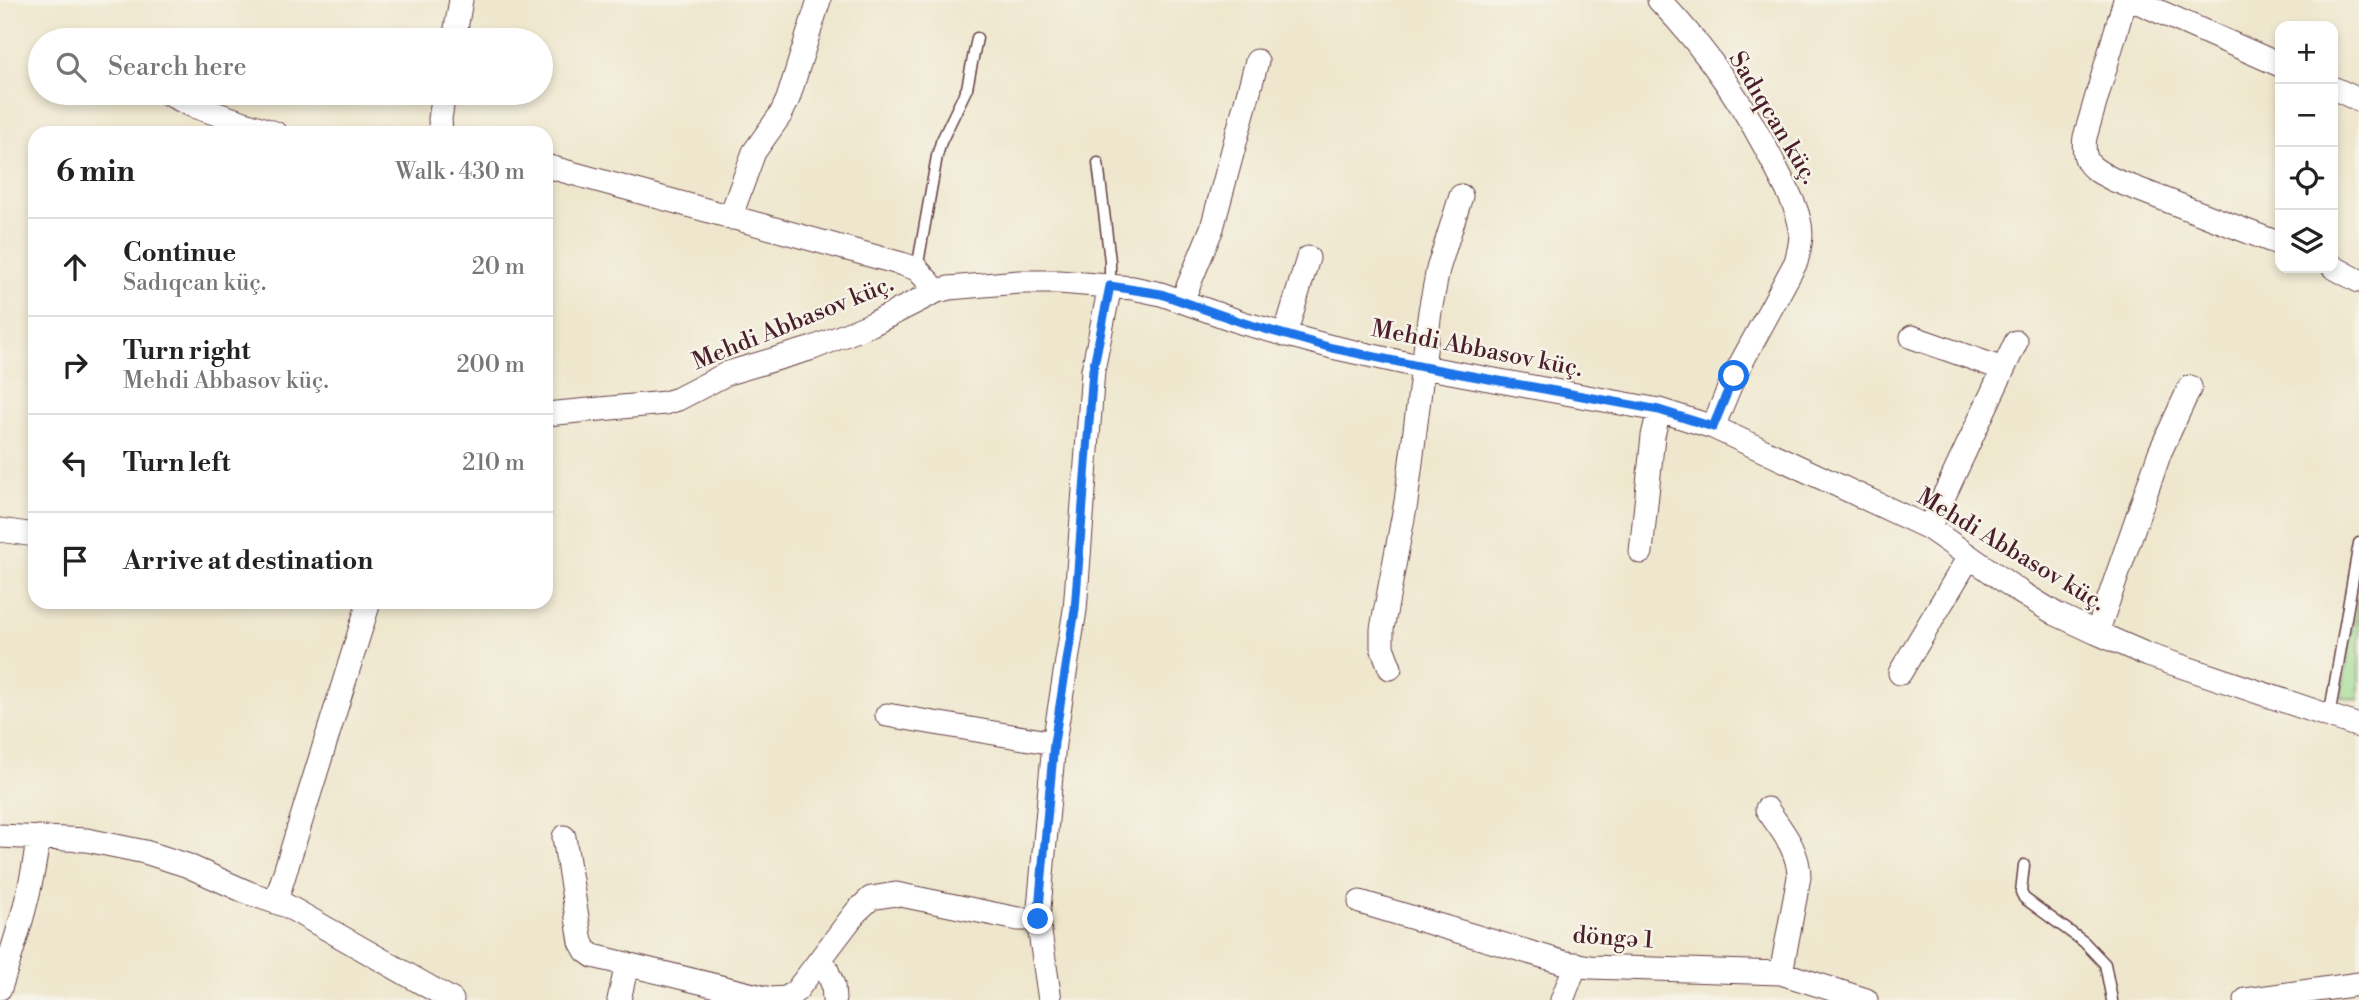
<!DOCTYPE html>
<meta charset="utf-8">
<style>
body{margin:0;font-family:"Libre Bodoni",serif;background:#f6f6f6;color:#222}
.controls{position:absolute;right:21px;top:21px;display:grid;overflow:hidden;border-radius:14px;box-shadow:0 4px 10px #0003}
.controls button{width:63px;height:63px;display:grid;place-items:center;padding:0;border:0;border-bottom:2px solid #e0e0e0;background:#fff;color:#222;font:35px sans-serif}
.stop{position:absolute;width:21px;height:21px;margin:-16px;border:5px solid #1a73e8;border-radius:50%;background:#fff}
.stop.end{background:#1a73e8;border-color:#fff;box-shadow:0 2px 7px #0008}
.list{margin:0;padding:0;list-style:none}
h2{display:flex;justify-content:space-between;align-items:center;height:91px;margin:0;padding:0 28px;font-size:30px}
h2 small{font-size:23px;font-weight:400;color:#767676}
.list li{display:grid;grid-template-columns:46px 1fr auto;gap:21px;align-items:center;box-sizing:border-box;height:98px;padding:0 28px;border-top:2px solid #e0e0e0}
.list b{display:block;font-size:26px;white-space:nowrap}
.list p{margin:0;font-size:23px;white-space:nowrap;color:#767676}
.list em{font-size:23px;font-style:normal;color:#767676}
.icon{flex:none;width:38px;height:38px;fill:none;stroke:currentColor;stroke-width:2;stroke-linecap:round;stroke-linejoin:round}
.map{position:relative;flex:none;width:2359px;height:1000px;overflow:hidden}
.search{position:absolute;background:#fff;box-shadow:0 4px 10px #0003;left:28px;top:28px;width:525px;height:77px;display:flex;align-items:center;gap:18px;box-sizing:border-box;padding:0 24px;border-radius:38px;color:#767676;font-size:26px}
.panel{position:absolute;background:#fff;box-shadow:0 4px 10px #0003;left:28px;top:126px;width:525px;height:483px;border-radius:21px}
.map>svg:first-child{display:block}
.green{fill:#9ddb8f;stroke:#747d5d;stroke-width:2}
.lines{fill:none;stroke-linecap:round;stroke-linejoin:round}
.lane-casing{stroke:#633d43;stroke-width:13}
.street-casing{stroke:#633d43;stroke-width:25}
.lane{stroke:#fff;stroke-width:10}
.street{stroke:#fff;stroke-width:23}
.route{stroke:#1a73e8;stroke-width:9}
.labels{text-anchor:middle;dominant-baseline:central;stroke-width:5;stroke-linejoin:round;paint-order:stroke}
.street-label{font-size:24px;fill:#4a1f2b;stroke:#f7f3e8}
</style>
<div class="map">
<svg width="2359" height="1000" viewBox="0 0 2359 1000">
<rect width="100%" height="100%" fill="#f7f3e8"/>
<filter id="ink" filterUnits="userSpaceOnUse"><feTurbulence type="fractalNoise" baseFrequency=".0143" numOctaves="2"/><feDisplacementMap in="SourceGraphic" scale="14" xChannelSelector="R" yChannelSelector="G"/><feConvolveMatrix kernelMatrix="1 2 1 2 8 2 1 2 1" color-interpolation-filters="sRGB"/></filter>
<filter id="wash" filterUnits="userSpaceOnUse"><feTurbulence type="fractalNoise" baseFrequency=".00686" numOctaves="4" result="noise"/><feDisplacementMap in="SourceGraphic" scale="28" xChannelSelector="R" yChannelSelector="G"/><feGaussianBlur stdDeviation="1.57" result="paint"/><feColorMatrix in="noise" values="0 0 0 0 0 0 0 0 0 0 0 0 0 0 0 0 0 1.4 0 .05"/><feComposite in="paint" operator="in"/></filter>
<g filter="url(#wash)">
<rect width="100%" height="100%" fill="#eee7cd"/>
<!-- green -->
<path class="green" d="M2359,591V700L2341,697Z"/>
</g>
<g filter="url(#ink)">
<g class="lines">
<defs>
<path id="lane" d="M1098,163L1110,261V286
M917,269L937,156L941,142L967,88L977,38
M2329,717L2359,543
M2024,865L2021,892L2024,898L2084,942L2105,964L2112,1000"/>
<path id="street" d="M1659,0C1708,51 1749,112 1780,176C1787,190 1796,204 1799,220C1803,234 1800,247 1796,262L1734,376L1713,427
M2125,0L2085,137C2081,164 2092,169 2114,180L2280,244
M2133,0L2280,65
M454,40L461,0
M2333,88L2359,100
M166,93L193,106L275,133
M441,133L440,119L444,93
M546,166L902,264L917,269L937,291
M730,218L754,152L781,114L788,99L819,0
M2333,267L2359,281
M1182,301L1212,228L1257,61
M1285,335L1308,258
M1912,337L2003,369
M546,414L665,403L678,399L728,373L813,348L872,324L937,291L949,288L1019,282H1059L1133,288L1161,294L1243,323L1332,347L1423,367L1659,410L1713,427L1929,528L2020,592L2056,614L2097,633L2148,655L2359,726
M1929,528L2016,342
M0,530L35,535
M1641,552L1653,436L1659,410
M2097,633L2160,452L2190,387
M1390,668L1382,647V629L1406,502L1430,311L1438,269L1461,196
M1900,673L1969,557
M887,715L1054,743
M1767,809C1782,831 1799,850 1799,877L1781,973
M0,836L87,840L145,852L186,865L249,893L287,906L452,1000
M564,837L581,942L586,951L593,956L770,999L787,998L797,990L856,912L871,898L896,894L1018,919H1038
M276,901L369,602
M1360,902L1562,962L1590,967L1781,973L1866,1000
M822,958L833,985L834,1000
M0,988C16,939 33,888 38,837
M619,1000L627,964
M1050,1000L1038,919L1054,743L1075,610L1093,370L1110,286
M1562,1000L1576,964
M2246,1000L2359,984"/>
</defs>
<!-- lane casing -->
<use href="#lane" class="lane-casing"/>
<!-- street casing -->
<use href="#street" class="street-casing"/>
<!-- lane -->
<use href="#lane" class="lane"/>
<!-- street -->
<use href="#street" class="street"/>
</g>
</g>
<g class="lines" filter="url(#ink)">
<!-- route -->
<path class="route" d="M1038,919L1054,743L1075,610L1093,370L1110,286L1161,294L1244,323L1332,348L1423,367L1659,410L1713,427L1734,376"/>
</g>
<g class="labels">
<!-- street labels -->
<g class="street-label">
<text transform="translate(1773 118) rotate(59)">Sadıqcan küç.</text>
<text transform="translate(793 323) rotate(-22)">Mehdi Abbasov küç.</text>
<text transform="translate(1477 349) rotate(11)">Mehdi Abbasov küç.</text>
<text transform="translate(2011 550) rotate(31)">Mehdi Abbasov küç.</text>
<text transform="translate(1613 938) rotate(4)">döngə 1</text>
</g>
</g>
</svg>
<div class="controls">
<button>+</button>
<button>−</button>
<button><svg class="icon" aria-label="locate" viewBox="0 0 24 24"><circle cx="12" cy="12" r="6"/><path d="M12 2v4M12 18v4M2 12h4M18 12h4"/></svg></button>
<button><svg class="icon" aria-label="layers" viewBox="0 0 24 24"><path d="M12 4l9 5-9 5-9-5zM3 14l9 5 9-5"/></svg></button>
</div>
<div class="stop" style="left:1734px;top:376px"></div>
<div class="stop end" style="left:1038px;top:919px"></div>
<div class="search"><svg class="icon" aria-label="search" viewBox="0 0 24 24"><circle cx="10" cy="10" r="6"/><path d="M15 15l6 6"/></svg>Search here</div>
<section class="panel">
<h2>6 min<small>Walk · 430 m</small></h2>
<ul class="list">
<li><svg class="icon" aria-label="ahead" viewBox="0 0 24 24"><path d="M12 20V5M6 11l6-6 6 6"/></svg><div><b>Continue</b><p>Sadıqcan küç.</p></div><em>20 m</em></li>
<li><svg class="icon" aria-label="right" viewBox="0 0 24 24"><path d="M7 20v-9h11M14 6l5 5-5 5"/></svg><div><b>Turn right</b><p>Mehdi Abbasov küç.</p></div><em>200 m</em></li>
<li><svg class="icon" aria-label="left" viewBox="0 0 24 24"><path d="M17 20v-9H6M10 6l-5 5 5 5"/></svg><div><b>Turn left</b></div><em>210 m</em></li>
<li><svg class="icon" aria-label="arrive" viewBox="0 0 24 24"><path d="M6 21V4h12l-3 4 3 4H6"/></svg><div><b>Arrive at destination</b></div></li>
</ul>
</section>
</div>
